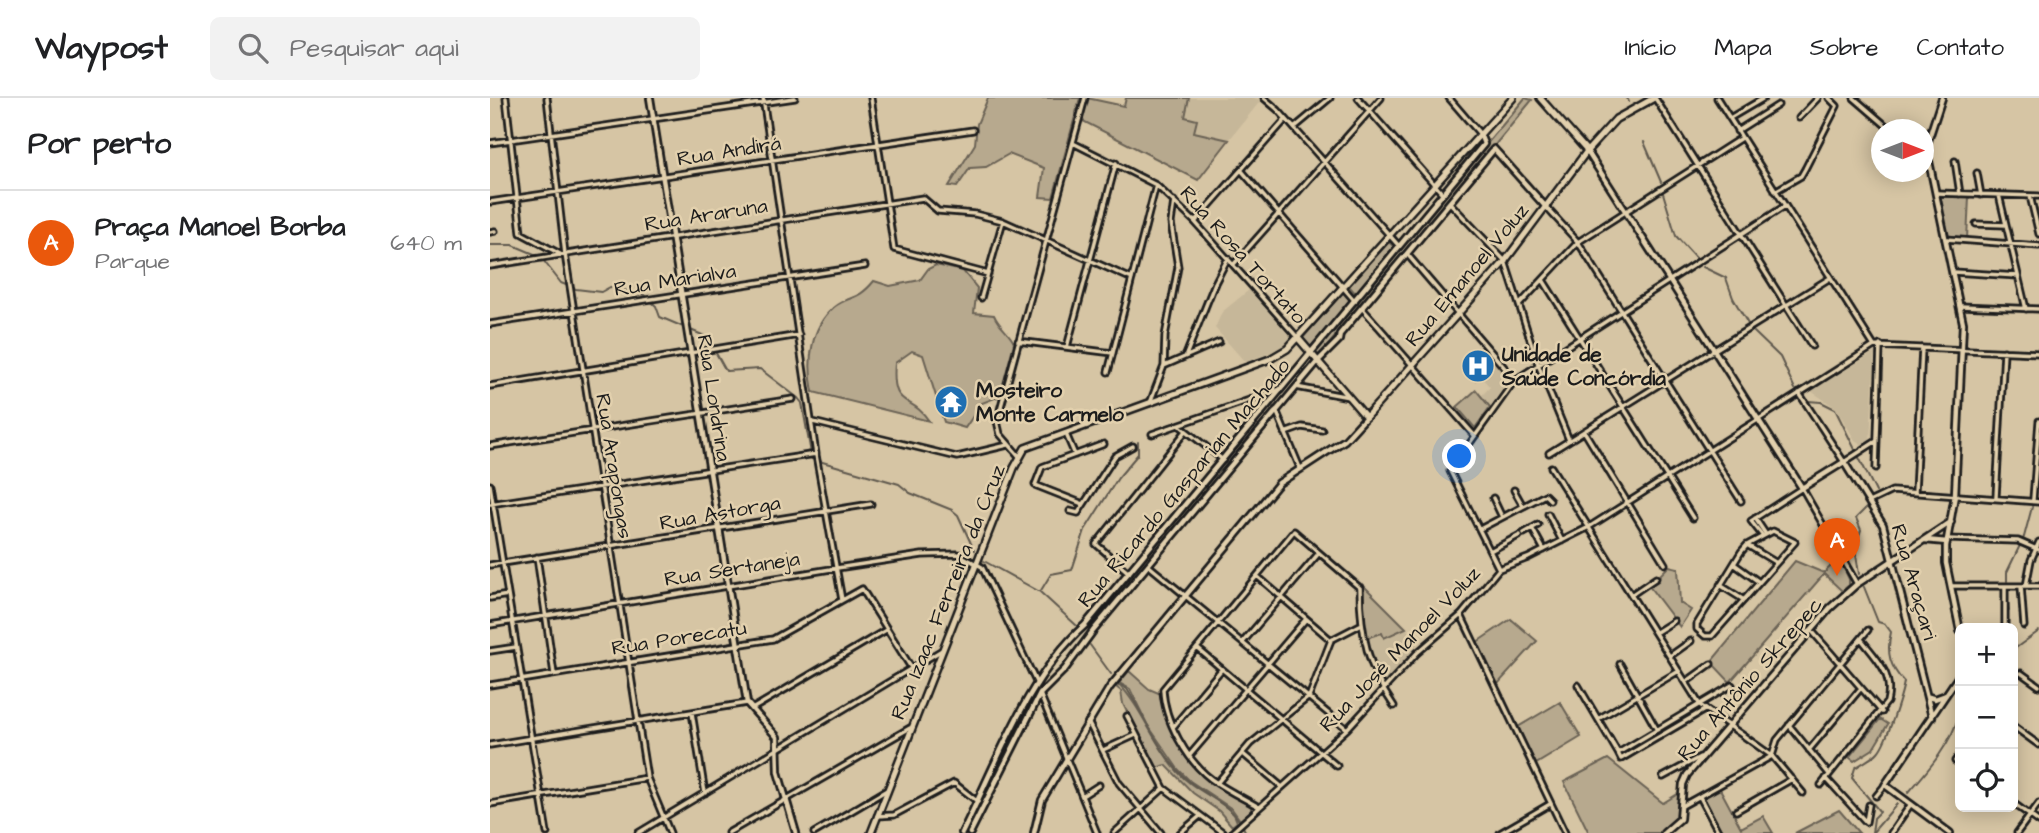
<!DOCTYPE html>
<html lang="pt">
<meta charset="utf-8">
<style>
body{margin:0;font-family:"Architects Daughter",sans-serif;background:#f2f2f2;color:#202124}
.controls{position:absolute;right:21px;bottom:21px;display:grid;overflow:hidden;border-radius:10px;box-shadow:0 4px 18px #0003}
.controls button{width:63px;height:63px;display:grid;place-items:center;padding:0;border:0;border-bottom:2px solid #e0e0e0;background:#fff;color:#202124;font:35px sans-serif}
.compass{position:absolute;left:1381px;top:21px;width:63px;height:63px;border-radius:50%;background:#fff;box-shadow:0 4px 18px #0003;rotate:90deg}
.you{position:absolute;left:970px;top:359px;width:24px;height:24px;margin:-18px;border:5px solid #fff;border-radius:50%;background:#1a73e8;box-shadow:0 0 0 10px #1a73e833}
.badge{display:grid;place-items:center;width:46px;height:46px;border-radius:50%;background:#ea580c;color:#fff;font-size:23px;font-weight:700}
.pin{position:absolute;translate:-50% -58px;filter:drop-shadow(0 2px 4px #0008)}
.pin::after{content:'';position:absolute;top:37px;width:24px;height:21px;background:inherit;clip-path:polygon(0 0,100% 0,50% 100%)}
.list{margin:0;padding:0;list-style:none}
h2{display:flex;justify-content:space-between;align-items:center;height:91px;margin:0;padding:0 28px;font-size:30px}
h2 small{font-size:23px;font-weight:400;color:#757577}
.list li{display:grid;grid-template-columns:46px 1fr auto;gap:21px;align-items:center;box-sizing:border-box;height:105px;padding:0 28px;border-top:2px solid #e0e0e0}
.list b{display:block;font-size:26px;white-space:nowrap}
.list p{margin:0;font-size:23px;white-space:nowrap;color:#757577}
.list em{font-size:23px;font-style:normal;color:#757577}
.icon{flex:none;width:38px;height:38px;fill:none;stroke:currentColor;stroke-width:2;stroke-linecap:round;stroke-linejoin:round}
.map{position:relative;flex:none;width:1549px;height:735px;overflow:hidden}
header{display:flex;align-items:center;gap:42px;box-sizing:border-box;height:98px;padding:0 35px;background:#fff;border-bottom:2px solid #e0e0e0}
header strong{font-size:33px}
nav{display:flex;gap:38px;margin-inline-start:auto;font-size:24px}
.search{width:490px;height:63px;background:#f2f2f2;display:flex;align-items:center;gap:18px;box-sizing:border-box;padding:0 24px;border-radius:10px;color:#757577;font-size:26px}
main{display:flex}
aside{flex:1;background:#fff}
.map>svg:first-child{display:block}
.built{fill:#c6b799}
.green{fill:#b7a98e;stroke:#6a6255;stroke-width:2}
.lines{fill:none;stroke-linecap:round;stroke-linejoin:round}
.stream{stroke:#5f594e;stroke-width:2}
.minor-casing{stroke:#1c1c1c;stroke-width:9}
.tertiary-casing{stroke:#1c1c1c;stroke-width:10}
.secondary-casing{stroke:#1c1c1c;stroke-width:10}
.primary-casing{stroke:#1c1c1c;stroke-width:10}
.minor{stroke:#e2d0ad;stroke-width:3.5}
.tertiary{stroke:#e2d0ad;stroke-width:4.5}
.secondary{stroke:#e2d0ad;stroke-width:5}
.primary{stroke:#e2d0ad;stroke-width:5}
.labels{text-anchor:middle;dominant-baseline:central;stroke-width:5;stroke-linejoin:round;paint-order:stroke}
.street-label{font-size:21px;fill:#1c1c1c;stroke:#e2d0ad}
.poi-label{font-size:21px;font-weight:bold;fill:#1c1c1c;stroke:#e2d0ad;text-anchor:start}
</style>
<header>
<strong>Waypost</strong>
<div class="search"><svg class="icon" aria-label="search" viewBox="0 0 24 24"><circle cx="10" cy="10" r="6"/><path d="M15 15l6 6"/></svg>Pesquisar aqui</div>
<nav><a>Início</a><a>Mapa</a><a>Sobre</a><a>Contato</a></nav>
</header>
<main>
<aside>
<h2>Por perto<small></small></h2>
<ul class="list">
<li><span class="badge">A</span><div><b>Praça Manoel Borba</b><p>Parque</p></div><em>640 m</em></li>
</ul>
</aside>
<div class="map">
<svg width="1549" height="735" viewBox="0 0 1549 735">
<rect width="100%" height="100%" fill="#d6c5a4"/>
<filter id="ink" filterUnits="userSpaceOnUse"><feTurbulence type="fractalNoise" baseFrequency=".0143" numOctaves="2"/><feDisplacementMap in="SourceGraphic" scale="14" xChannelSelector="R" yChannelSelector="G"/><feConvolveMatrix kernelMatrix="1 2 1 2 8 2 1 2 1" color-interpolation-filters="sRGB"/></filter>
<g filter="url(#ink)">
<!-- built -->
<path class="built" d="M699,0H763L771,2L739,42L704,34L694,19Z
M759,192L801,240L790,251L755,264L725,230L732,214Z
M993,251L1019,281L1000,309L991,298L1000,289L991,279L985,284L976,273Z
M1385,254L1380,343L1374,348L1365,342L1346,310L1321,293Z
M916,530L927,546L898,585L887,572L876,540L892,534L895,540Z"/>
<!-- green -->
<path class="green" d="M498,0H590L563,100L550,99L554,70L519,56L496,69L480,70L467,89L459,88L485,46L487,26Z
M597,0L634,8L636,0H699L695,19L707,22L704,34L739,42L708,82L591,22Z
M1035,0L1042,2L940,126L936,119Z
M1450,99H1479L1477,141L1457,140Z
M899,144L904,149L866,196L859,188Z
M446,167L473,173L487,190L484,215L504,217C509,229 519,234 524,245L510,298L492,305L475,330L454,324L433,257L422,253L405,265C401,313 421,295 439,323L323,294C317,264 320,230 344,209C359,197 367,204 384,183L400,188L430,182L438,171Z
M897,167L902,172L816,273L814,268Z
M854,193L863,203L820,250L812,241Z
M986,292L1000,309L985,330L967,309Z
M767,327L769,331L681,436L678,435V432Z
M1349,460L1359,481V487L1352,493L1334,476L1240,584L1221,564L1305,463L1334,475Z
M1179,468L1188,470L1190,505L1201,512L1190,529L1159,488Z
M873,487L916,530L894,540L892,535L876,540Z
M1021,521L1047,543L1007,587L987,544Z
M639,573L659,591L671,596C685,652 713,678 761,707V713L750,722L742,711L700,683L688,671L657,626L640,591L629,585Z
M629,586C652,610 664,647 688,674C703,692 727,699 744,716L747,724L742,728L729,713L703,695L676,667L665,670L633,606L631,593L626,589Z
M1070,604L1091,639L1046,666L1028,629Z
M1390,621L1398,626L1383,651L1364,663L1359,659Z
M1118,661L1173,705L1191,694L1188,723L1170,735H1099L1074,684Z
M1229,689L1251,730L1273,718L1283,735H1232L1212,699Z
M1349,712L1369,735H1305Z"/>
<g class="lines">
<!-- stream -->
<path class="stream" d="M1137,0L1139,4
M1154,44L1171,84
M1173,95L1186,138L1206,160
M0,147H23L49,158
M53,162L71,185L86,191L111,194L120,189L154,197L166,208L170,219L217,239L236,273L270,271L308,300L312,305L322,361L409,386L420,395L462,412L468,417L484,452
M1213,169L1236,180L1243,200L1258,226
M1264,234L1290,259L1305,291
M1318,303L1331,304L1345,311L1386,394
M494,463L550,494L586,527
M1369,476L1365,450L1371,432L1366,420L1377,409
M1517,483V474L1534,439L1542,409
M1374,489L1388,524L1395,526L1401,534C1396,555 1400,569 1414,584C1412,596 1397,644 1388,654C1383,660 1372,665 1365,670L1362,680L1390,714L1384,720L1382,735
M1517,493L1519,513
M550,494L561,476L582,472L595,432L628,380L648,356V344
M600,547L621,576
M1523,552L1549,533
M631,587L637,591C654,618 667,649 689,674C710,698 743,703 756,735
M1418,695C1440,670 1462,645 1470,614
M1383,734L1407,706"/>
<defs>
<path id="minor" d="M16,0L31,135L70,156
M57,0L75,156L148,623L157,680L180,735
M381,0L404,151L498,176
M774,0L788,12L909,148
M868,0L952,95
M959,0L990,36
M1165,0L1322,248
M1227,0L1384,248
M1364,0L1401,32
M1240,20L1274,0
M1309,20L1328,0
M804,30L840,0
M1247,33L1288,7
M0,45L305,0
M583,45L666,87L705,124L808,240
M1465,63L1470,96
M751,72L865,203
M1487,75L1491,97
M1285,93L1311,78L1315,71L1347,8L1339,0
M1446,95L1549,98
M1509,97L1536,211
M1540,98L1549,136
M0,104L483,32
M960,105L1015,163L1048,266L1079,342
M1055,108L1088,144L1251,403
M705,124L796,21
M1486,126L1516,127
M0,134L5,133
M1456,141L1549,148
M917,156L1025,282
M744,166L891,0
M0,168L433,100L448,113L485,116L513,123L642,181
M1463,174L1528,178
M1053,182L1203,420
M491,200L513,123
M1030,206L1088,144L1251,40
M1470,208L1549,211
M872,210L984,337
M0,226L375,168
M528,243L623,255
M577,249L626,65
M696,257L725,185L738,160
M674,268L729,244
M618,274L666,87
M0,288L309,237
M806,289L859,299
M1309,295L1354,364L1385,344
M660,305L674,268L675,238L688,169L681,125L684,103
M786,312L810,370
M323,324L467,359L518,347
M689,327L733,362
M1094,333L1175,466
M795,335L812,329L832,332
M576,336L585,357
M662,336L791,291
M0,348L303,301
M1059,355L1340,180
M326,357L352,502
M529,358L510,336L507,323L595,0
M1061,369L1210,607L1282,658L1313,695
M1386,370L1390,247
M0,387L57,735
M1024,392L1033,408
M1425,394L1432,250
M1506,399L1514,253
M1003,400L1012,419
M1543,401L1549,323
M1379,404L1402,393L1549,404
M0,406L326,356L273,0
M593,406L545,387L552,369L614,346
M580,413L588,415L625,358L643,348
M1058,416L1072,443
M1265,420L1275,435
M1042,430L1054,452
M990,431L1055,397L1060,402
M1283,433L1305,444L1222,538H1215L1207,531V526L1251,454L1257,447Z
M1034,435L1048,427
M1272,437L1261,423L1312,390L1367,486
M1457,441L1528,443L1549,452
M1257,447L1285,464
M1000,453L1030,437
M47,459L64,576
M1244,466L1269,484
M0,467L381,406
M658,467L857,631
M1009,471L960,373L1025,282L1295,108
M639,475L606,446L696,333
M767,478L841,542
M1230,487L1254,502
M1461,488H1549
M1515,488V530
M1531,488L1534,528
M1536,488L1541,462L1549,444
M1141,497L1166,480
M0,500L18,497
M971,517L1075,735
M0,527L347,470L432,457L468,456L492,469L547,586
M1321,532L1392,614
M1165,535L1184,523
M753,544L829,455
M707,550L847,668
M0,553L26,549
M1180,558L1201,543
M1130,566L1167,632
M1531,575L1549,588
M1196,584L1221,566
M0,587L283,541L372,491L422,571
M1088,587L1128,655
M550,596L607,735
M262,611L396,532
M202,615L215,695
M637,618L674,690L734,735
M1108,621L1189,573
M598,624L629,685L671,735
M1299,627L1339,676
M1523,628L1549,647
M683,629L731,572
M0,647L257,605
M613,652L646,637
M1319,652L1371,590
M752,655L791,688
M1128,655L1242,587
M1128,655L1131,661L1216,611
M1470,656L1465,663L1470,666
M700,657L816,521
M1173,679L1210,659
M1336,680L1376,724
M727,685L760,646L819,599L841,542L870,527
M1331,687L1397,604C1404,576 1387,561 1371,541
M592,698L609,687
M1386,698L1395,687
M1210,699L1229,735
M1523,705L1549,724
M0,706L157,680
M1192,708L1282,658L1287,642L1378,532
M769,709C753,700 736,692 721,681C697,663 674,622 673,591L804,433L870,490C870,535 878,571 904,608
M1246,713L1302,681
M387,718L404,717L464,685L488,704
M1376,724L1379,707
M148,735L452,552
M238,735L420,630
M324,735L397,692
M624,735L674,690
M690,735L710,718
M741,735L857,631L927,555L971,517L1009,471L1038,460L1099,429L1384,248L1549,255
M1010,735L1060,706
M1401,735L1421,706
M1527,735L1549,705"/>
<path id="tertiary" d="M160,0L257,605L287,639L288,674L306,735
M1452,0L1436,49L1473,225L1465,397L1456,448V465L1470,533
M1097,53L1312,390L1354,364L1393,427L1442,619
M1435,442L1457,444
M1439,599L1445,601L1456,597
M472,735C507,665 536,580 595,527L994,46L990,36
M480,735L550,596L575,571L603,533L828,263L849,242L850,236L1004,51L1055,108
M544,735L552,702L620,589L789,385L855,342L876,319
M1174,735L1190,721L1193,686L1197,677L1340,510L1367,486L1461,424
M1460,735L1395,687L1470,576"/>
<path id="secondary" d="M808,240L876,319L1015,163L1097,53L1050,0
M381,735L524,370L535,350L780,261L797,251L1023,0"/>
<path id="primary" d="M1097,53L1126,21L1164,0"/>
</defs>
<!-- minor casing -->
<use href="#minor" class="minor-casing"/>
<!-- tertiary casing -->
<use href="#tertiary" class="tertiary-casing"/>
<!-- secondary casing -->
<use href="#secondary" class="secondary-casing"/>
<!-- primary casing -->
<use href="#primary" class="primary-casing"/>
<!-- minor -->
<use href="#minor" class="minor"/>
<!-- tertiary -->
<use href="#tertiary" class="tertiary"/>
<!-- secondary -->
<use href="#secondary" class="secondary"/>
<!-- primary -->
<use href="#primary" class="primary"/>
</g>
</g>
<!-- icons -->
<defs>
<symbol id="hospital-disc" viewBox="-11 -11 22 22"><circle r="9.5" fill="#1f6fb2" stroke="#e2d0ad"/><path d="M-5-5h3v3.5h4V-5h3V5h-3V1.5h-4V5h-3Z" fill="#fff"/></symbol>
<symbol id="temple-disc" viewBox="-11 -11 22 22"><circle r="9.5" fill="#1f6fb2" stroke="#e2d0ad"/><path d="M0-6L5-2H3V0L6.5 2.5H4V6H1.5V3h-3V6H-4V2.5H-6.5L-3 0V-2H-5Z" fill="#fff"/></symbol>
</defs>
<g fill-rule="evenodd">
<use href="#hospital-disc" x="969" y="249" width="38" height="38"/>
<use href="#temple-disc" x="442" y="285" width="38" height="38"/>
</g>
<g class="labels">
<!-- street labels -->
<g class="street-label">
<text transform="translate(239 53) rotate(-9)">Rua Andirá</text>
<text transform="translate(216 117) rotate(-9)">Rua Araruna</text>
<text transform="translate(753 157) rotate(48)">Rua Rosa Tortato</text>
<text transform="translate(977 177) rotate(-50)">Rua Emanoel Voluz</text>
<text transform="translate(185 182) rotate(-9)">Rua Marialva</text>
<text transform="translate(224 300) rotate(81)">Rua Londrina</text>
<text transform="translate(124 368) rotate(81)">Rua Arapongas</text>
<text transform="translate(694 385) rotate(-50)">Rua Ricardo Gasparian Machado</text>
<text transform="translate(230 415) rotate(-10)">Rua Astorga</text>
<text transform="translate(242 471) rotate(-9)">Rua Sertaneja</text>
<text transform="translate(1424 484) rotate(74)">Rua Araçari</text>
<text transform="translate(458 494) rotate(-68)">Rua Izaac Ferreira da Cruz</text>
<text transform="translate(189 540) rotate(-9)">Rua Porecatu</text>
<text transform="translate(910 551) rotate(-46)">Rua José Manoel Voluz</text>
<text transform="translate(1260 581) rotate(-49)">Rua Antônio Skrepec</text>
</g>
<!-- poi labels -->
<g class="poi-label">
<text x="1012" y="256">Unidade de<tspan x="1012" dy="24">Saúde Concórdia</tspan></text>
<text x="486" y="292">Mosteiro<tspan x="486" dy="24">Monte Carmelo</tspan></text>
</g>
</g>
</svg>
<div class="controls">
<button>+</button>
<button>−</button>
<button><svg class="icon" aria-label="locate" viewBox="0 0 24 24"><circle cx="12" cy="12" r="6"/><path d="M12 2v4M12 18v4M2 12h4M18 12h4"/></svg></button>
</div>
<svg class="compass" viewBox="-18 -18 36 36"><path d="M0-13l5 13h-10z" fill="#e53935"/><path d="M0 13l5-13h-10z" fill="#757577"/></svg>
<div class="you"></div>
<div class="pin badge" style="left:1347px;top:478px">A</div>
</div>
</main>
